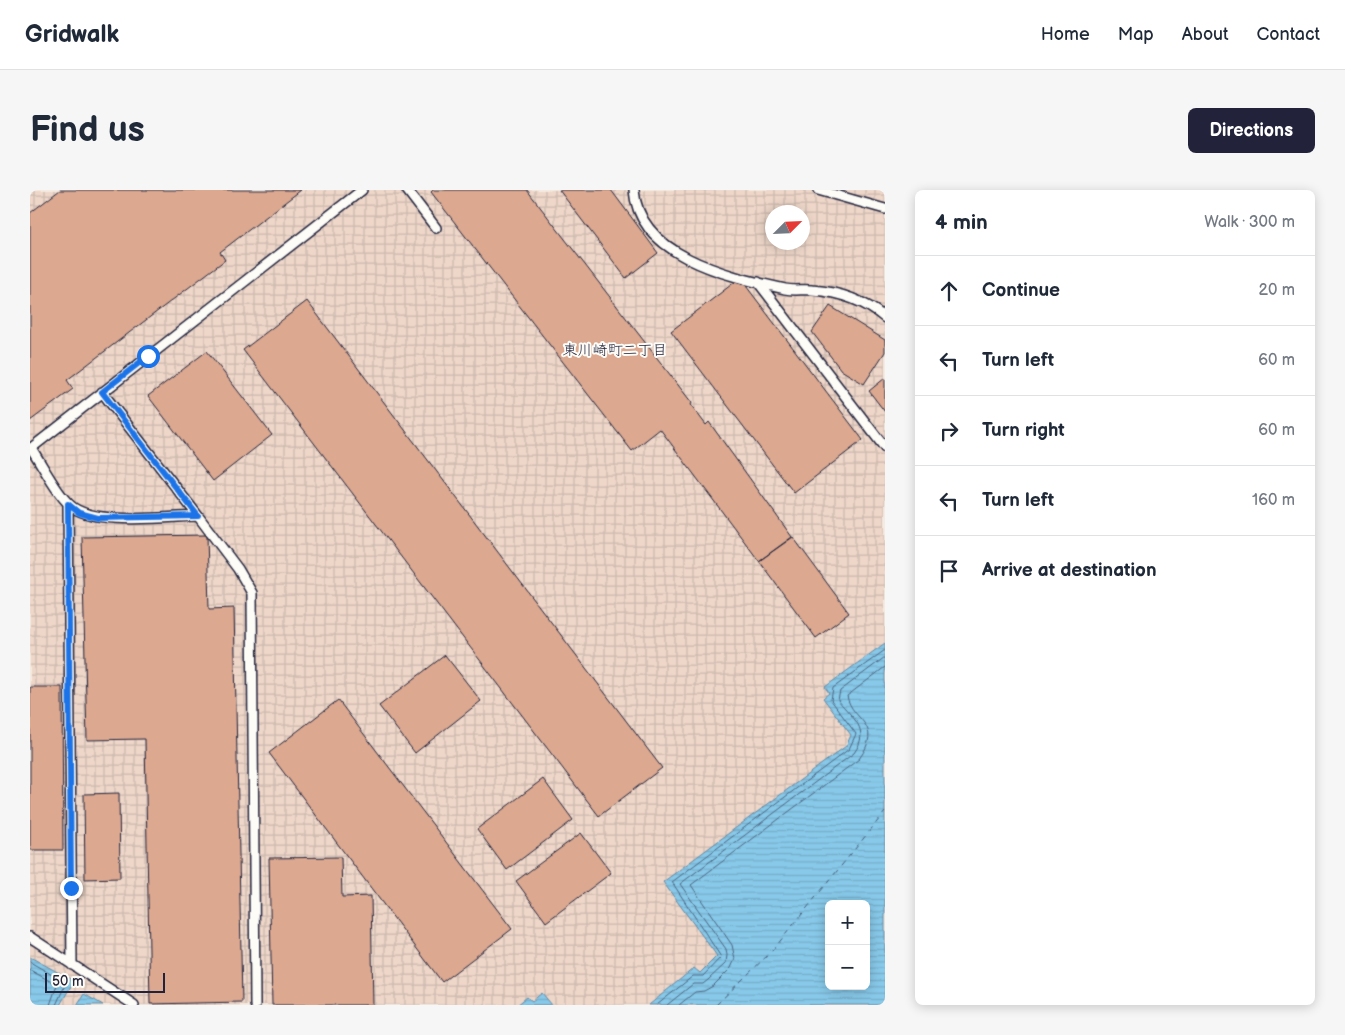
<!DOCTYPE html>
<meta charset="utf-8">
<style>
body{margin:0;font-family:"Balsamiq Sans","Klee One",sans-serif;background:#f6f6f7;color:#1f2937}
.controls{position:absolute;right:15px;bottom:15px;display:grid;overflow:hidden;border-radius:8px;box-shadow:0 2px 12px #0003}
.controls button{width:45px;height:45px;display:grid;place-items:center;padding:0;border:0;border-bottom:1px solid #e0e1e3;background:#fff;color:#1f2937;font:25px sans-serif}
.compass{position:absolute;left:735px;top:15px;width:45px;height:45px;border-radius:50%;background:#fff;box-shadow:0 2px 12px #0003;rotate:66deg}
.scale{position:absolute;left:15px;bottom:12px;width:120px;box-sizing:border-box;padding-left:5px;border:2px solid #22223b;border-top:0;font-size:14px;line-height:18px;white-space:nowrap;color:#22223b;-webkit-text-stroke:4px #fdfcf7;paint-order:stroke}
.stop{position:absolute;width:15px;height:15px;margin:-11px;border:4px solid #1a73e8;border-radius:50%;background:#fff}
.stop.end{background:#1a73e8;border-color:#fff;box-shadow:0 1px 5px #0008}
.list{margin:0;padding:0;list-style:none}
h2{display:flex;justify-content:space-between;align-items:center;height:65px;margin:0;padding:0 20px;font-size:21px}
h2 small{font-size:16px;font-weight:400;color:#747a83}
.list li{display:grid;grid-template-columns:32px 1fr auto;gap:15px;align-items:center;box-sizing:border-box;height:70px;padding:0 20px;border-top:1px solid #e0e1e3}
.list b{display:block;font-size:19px;white-space:nowrap}
.list em{font-size:16px;font-style:normal;color:#747a83}
.icon{flex:none;width:28px;height:28px;fill:none;stroke:currentColor;stroke-width:2;stroke-linecap:round;stroke-linejoin:round}
.map{position:relative;flex:none;width:855px;height:815px;overflow:hidden;border-radius:8px}
header{display:flex;align-items:center;gap:30px;box-sizing:border-box;height:70px;padding:0 25px;background:#fff;border-bottom:1px solid #e0e1e3}
header strong{font-size:24px}
nav{display:flex;gap:28px;margin-inline-start:auto;font-size:18px}
.intro{display:flex;align-items:center;justify-content:space-between;box-sizing:border-box;height:120px;padding:0 30px}
h1{margin:0;font-size:35px}
.button{padding:12px 22px;border-radius:8px;background:#22223b;color:#fff;font-size:18px;font-weight:700}
main{display:flex;gap:30px;padding:0 30px}
aside{flex:1;background:#fff;border-radius:8px;box-shadow:0 2px 12px #0003}
.map>svg:first-child{display:block}
.industrial{fill:url(#industrial-grid);fill-rule:evenodd}
.water{fill:url(#water-rules);stroke:#5f86a3;fill-rule:evenodd}
.lines{fill:none;stroke-linecap:round;stroke-linejoin:round}
.shore{stroke:#4b6581;stroke-width:1}
.ferry{stroke:#465c78;stroke-width:1;stroke-dasharray:6 5;stroke-linecap:butt}
.building{fill:#dca990;stroke:#22223b}
.lane-casing{stroke:#22223b;stroke-width:12}
.lane{stroke:#fdfcf7;stroke-width:9}
.route{stroke:#1a73e8;stroke-width:6}
.labels{text-anchor:middle;dominant-baseline:central;stroke-width:4;stroke-linejoin:round;paint-order:stroke}
.neighbourhood-label{font-size:15px;fill:#22223b;stroke:#fdfcf7}
</style>
<header>
<strong>Gridwalk</strong>
<nav><a>Home</a><a>Map</a><a>About</a><a>Contact</a></nav>
</header>
<div class="intro"><h1>Find us</h1><a class="button">Directions</a></div>
<main>
<div class="map">
<svg width="855" height="815" viewBox="0 0 855 815">
<defs>
<pattern id="industrial-grid" width="8" height="8" patternUnits="userSpaceOnUse" patternTransform="scale(1.25)"><rect width="8" height="8" fill="#eed7c9"/><path d="M0 4h8M4 0v8" fill="none" stroke="#ccb8ae"/></pattern>
<pattern id="water-rules" width="6" height="5" patternUnits="userSpaceOnUse" patternTransform="scale(1.25)"><rect width="6" height="5" fill="#88c9e9"/><path d="M0 2.5h6" fill="none" stroke="#75acc9"/></pattern>
</defs>
<rect width="100%" height="100%" fill="#f6ebe2"/>
<filter id="ink" filterUnits="userSpaceOnUse"><feTurbulence type="fractalNoise" baseFrequency=".02" numOctaves="2"/><feDisplacementMap in="SourceGraphic" scale="10" xChannelSelector="R" yChannelSelector="G"/><feConvolveMatrix kernelMatrix="1 2 1 2 8 2 1 2 1" color-interpolation-filters="sRGB"/></filter>
<g filter="url(#ink)">
<!-- industrial -->
<path class="industrial" d="M0,0H855V453L795,497L799,503L793,508L821,545L687,766L670,783L664,778L619,815H522L512,803L502,811L497,807L487,815H73L54,805L47,815H30L44,791L0,767ZM742,22H772V52H742Z"/>
<!-- water -->
<path class="water" d="M855,453V815H619L664,778L670,783L687,766L633,692L816,556L821,545L793,508L799,503L795,497ZM799,714H836V796H799Z
M0,767L44,791L30,815H0Z
M512,803L522,815H487L497,807L502,811Z
M54,804L73,815H47Z"/>
<g class="lines">
<!-- shore -->
<path class="shore" d="M0,772L36,793L26,815
M0,780L27,795L20,815
M627,815L663,786H673L691,767L642,692L819,559L826,544L801,510L803,498L855,460
M637,815L663,794H673L678,790L696,773L697,765L696,759L650,694L824,563C841,539 823,529 808,510L810,501L855,467
M649,815L665,802L674,801L683,796L701,778L705,769L702,755L661,695L829,569C855,533 822,532 817,506L855,477"/>
<!-- ferry -->
<path class="ferry" d="M686,815L742,761L855,622"/>
</g>
<!-- building -->
<path class="building" d="M30,0H271L190,62L195,70L37,190L43,199L0,231V23Z
M403,0H497L662,213L661,215L676,235L679,232L762,347L729,371L630,239L602,261L401,2Z
M529,0H581L628,63L596,88Z
M710,88L833,250L764,303L641,141Z
M277,111L632,578L569,626L213,160Z
M800,116L855,150V162L834,194L811,180L782,142Z
M177,161L242,245L183,291L118,206Z
M855,188V222L839,201Z
M177,345L179,419L204,418L212,812L120,814L115,549L57,550L52,347Z
M763,347L819,423L786,448L729,371Z
M415,465L451,511L385,563L349,516Z
M0,497H32L33,660H0Z
M308,510L482,739L412,792L239,563Z
M513,589L543,630L477,680L447,639Z
M89,603L90,688L55,689L54,604Z
M551,643L581,683L516,732L486,691Z
M311,667L312,707L341,706L343,815H242L239,668Z"/>
<g class="lines">
<defs>
<path id="lane" d="M377,0L406,38
M604,0C609,68 703,87 755,99C764,101 773,99 782,100C809,102 834,110 855,128
M788,0L855,19
M728,92L855,258
M72,202L168,326
M1,258C12,274 26,303 40,315C62,336 136,327 168,326L208,379L222,403L225,815
M0,259L332,0
M38,314L42,775
M0,747L104,815"/>
</defs>
<!-- lane casing -->
<use href="#lane" class="lane-casing"/>
<!-- lane -->
<use href="#lane" class="lane"/>
</g>
</g>
<g class="lines" filter="url(#ink)">
<!-- route -->
<path class="route" d="M41,698L38,314L49,323L68,328L168,326L72,202L118,166"/>
</g>
<g class="labels">
<!-- neighbourhood labels -->
<g class="neighbourhood-label">
<text x="585" y="160">東川崎町二丁目</text>
</g>
</g>
</svg>
<div class="controls">
<button>+</button>
<button>−</button>
</div>
<svg class="compass" viewBox="-18 -18 36 36"><path d="M0-13l5 13h-10z" fill="#e53935"/><path d="M0 13l5-13h-10z" fill="#747a83"/></svg>
<div class="scale">50 m</div>
<div class="stop" style="left:118px;top:166px"></div>
<div class="stop end" style="left:41px;top:698px"></div>
</div>
<aside>
<h2>4 min<small>Walk · 300 m</small></h2>
<ul class="list">
<li><svg class="icon" aria-label="ahead" viewBox="0 0 24 24"><path d="M12 20V5M6 11l6-6 6 6"/></svg><div><b>Continue</b></div><em>20 m</em></li>
<li><svg class="icon" aria-label="left" viewBox="0 0 24 24"><path d="M17 20v-9H6M10 6l-5 5 5 5"/></svg><div><b>Turn left</b></div><em>60 m</em></li>
<li><svg class="icon" aria-label="right" viewBox="0 0 24 24"><path d="M7 20v-9h11M14 6l5 5-5 5"/></svg><div><b>Turn right</b></div><em>60 m</em></li>
<li><svg class="icon" aria-label="left" viewBox="0 0 24 24"><path d="M17 20v-9H6M10 6l-5 5 5 5"/></svg><div><b>Turn left</b></div><em>160 m</em></li>
<li><svg class="icon" aria-label="arrive" viewBox="0 0 24 24"><path d="M6 21V4h12l-3 4 3 4H6"/></svg><div><b>Arrive at destination</b></div></li>
</ul>
</aside>
</main>
